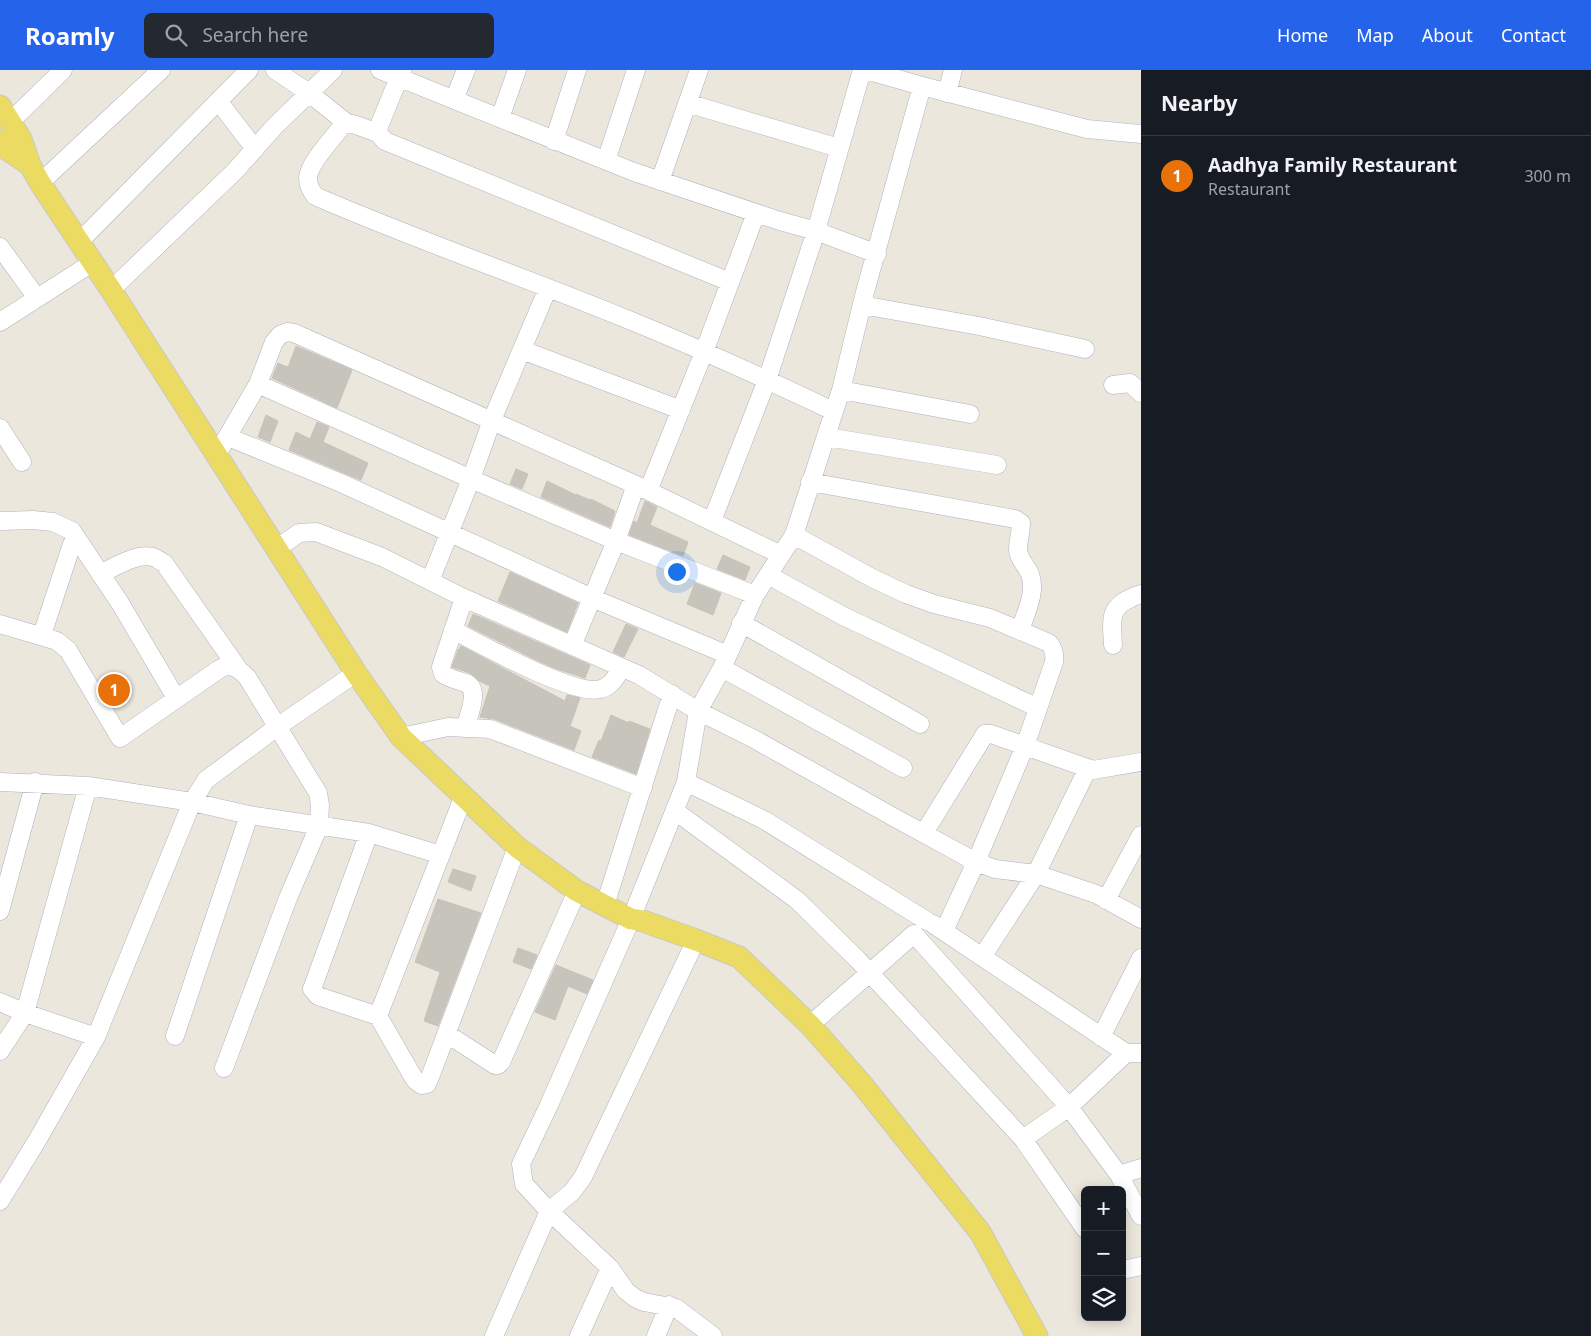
<!DOCTYPE html>
<meta charset="utf-8">
<style>
body{margin:0;font-family:"Noto Sans",sans-serif;background:#242831;color:#f1f3f6}
.controls{position:absolute;right:15px;bottom:15px;display:grid;overflow:hidden;border-radius:8px;box-shadow:0 2px 12px #0003}
.controls button{width:45px;height:45px;display:grid;place-items:center;padding:0;border:0;border-bottom:1px solid #363941;background:#171b24;color:#f1f3f6;font:25px sans-serif}
.you{position:absolute;left:676px;top:501px;width:18px;height:18px;margin:-12px;border:4px solid #fff;border-radius:50%;background:#1a73e8;box-shadow:0 0 0 8px #1a73e833}
.badge{display:grid;place-items:center;width:32px;height:32px;border-radius:50%;background:#2563eb;color:#fff;font-size:16px;font-weight:700}
.pin{position:absolute;translate:-50% -50%;border:2px solid #fff;box-shadow:0 1px 5px #0006}
.list{margin:0;padding:0;list-style:none}
h2{display:flex;justify-content:space-between;align-items:center;height:65px;margin:0;padding:0 20px;font-size:21px}
h2 small{font-size:16px;font-weight:400;color:#9ea1a6}
.list li{display:grid;grid-template-columns:32px 1fr auto;gap:15px;align-items:center;box-sizing:border-box;height:80px;padding:0 20px;border-top:1px solid #363941}
.list b{display:block;font-size:19px;white-space:nowrap}
.list p{margin:0;font-size:16px;white-space:nowrap;color:#9ea1a6}
.list em{font-size:16px;font-style:normal;color:#9ea1a6}
.icon{flex:none;width:28px;height:28px;fill:none;stroke:currentColor;stroke-width:2;stroke-linecap:round;stroke-linejoin:round}
.map{position:relative;flex:none;width:1141px;height:1266px;overflow:hidden}
header{display:flex;align-items:center;gap:30px;box-sizing:border-box;height:70px;padding:0 25px;background:#2563eb;color:#fff}
header strong{font-size:24px}
nav{display:flex;gap:28px;margin-inline-start:auto;font-size:18px}
.search{width:350px;height:45px;background:#242831;display:flex;align-items:center;gap:12px;box-sizing:border-box;padding:0 18px;border-radius:8px;color:#9ea1a6;font-size:19px}
main{display:flex}
aside{flex:1;background:#171b24}
.map>svg:first-child{display:block}
.building{fill:#c7c4bc;stroke:#c7c3b6}
.lines{fill:none;stroke-linecap:round;stroke-linejoin:round}
.minor-casing{stroke:#b0b1bd;stroke-width:19}
.major-casing{stroke:#c8c8c8;stroke-width:23}
.minor{stroke:#fff;stroke-width:18}
.major{stroke:#ecdb62;stroke-width:21}
</style>
<header>
<strong>Roamly</strong>
<div class="search"><svg class="icon" aria-label="search" viewBox="0 0 24 24"><circle cx="10" cy="10" r="6"/><path d="M15 15l6 6"/></svg>Search here</div>
<nav><a>Home</a><a>Map</a><a>About</a><a>Contact</a></nav>
</header>
<main>
<div class="map">
<svg width="1141" height="1266" viewBox="0 0 1141 1266">
<rect width="100%" height="100%" fill="#ece7dd"/>
<!-- building -->
<path class="building" d="M296,276L352,300L337,338L272,308L278,293L287,297L289,295Z
M266,345L278,351L270,372L258,367Z
M317,352L329,357L323,372L368,393L361,410L289,380L296,362L310,369Z
M516,399L528,404L522,419L510,414Z
M547,411L576,425V424L590,430L591,429L615,441L610,457L541,427Z
M645,431L657,437L650,455L688,472L683,486L629,465L634,451L637,453Z
M723,485L750,497L745,510L717,499Z
M510,502L578,533L567,562L498,531Z
M695,513L721,523L713,545L687,534Z
M473,544L590,595L585,608L554,598L532,588L468,556Z
M626,554L638,559L624,587L613,582Z
M461,576L565,631L567,625L580,628L570,656L581,661L574,680L494,649L480,647L490,616L479,611L470,603L452,597L458,580Z
M611,645L629,653V651L650,659L636,704L592,687L599,670L601,671Z
M453,799L476,806L471,821L448,812Z
M438,829L481,843L438,956L424,951L440,902L415,892Z
M518,878L537,885L531,899L513,892Z
M556,895L593,910L587,924L568,916L555,950L535,942Z"/>
<g class="lines">
<defs>
<path id="minor" d="M275,0L309,23L348,54
M380,0L634,102L780,151L816,161L877,184
M402,0L379,56L378,63L385,71L730,212
M866,0L922,16L1087,59L1141,64
M947,23L953,0
M454,30L466,0
M219,32L255,79
M687,33L839,78
M500,48L517,0
M10,52L63,0
M378,63L353,54L343,55C334,67 308,94 308,108C308,116 311,120 315,126C418,171 525,207 629,250C698,278 766,309 833,341
M554,71L577,0
M606,91L636,0
M660,111L699,0
M40,113L161,0
M78,173L249,0
M0,177L37,228
M111,220L235,101L275,56L333,0
M862,235L979,256L1085,279
M0,252L92,193
M522,280L681,340
M258,314L471,409L616,471L755,525
M1113,315L1130,313L1141,323
M841,320L970,344
M0,358L22,392
M228,367L341,413L592,528L728,585
M827,367L997,395
M216,386L258,314L274,272L280,265L287,262L294,263L636,415L781,485
M810,412L1015,449L1021,453C1021,462 1018,471 1018,480C1019,490 1026,495 1030,504C1037,522 1025,544 1020,561
M648,421L704,282L756,143
M2,451L33,450L53,452L72,461L120,533L176,628
M712,451L767,310L816,161L862,0
M794,465L872,508L906,524L934,534L990,548L1049,573C1054,579 1055,584 1054,592L1025,676L976,792L944,861
M276,479L299,463L316,462L382,487L464,528L639,605L698,641L754,669L897,749L976,792L995,799L1036,804L1096,824L1141,849
M100,504C115,497 136,483 153,487C157,488 161,492 164,493L237,597
M768,505L843,546L1038,638
M430,511L471,409L492,350L548,218
M464,528L441,597L443,604C450,609 458,610 466,613C481,620 468,646 465,658
M741,553L920,654
M0,554L57,571L68,580L120,668L218,600C230,592 238,598 247,607L318,723L320,735L319,756L288,828L224,998
M453,560C480,574 575,627 601,619C612,616 616,606 622,598
M42,565L72,474
M1113,575C1111,545 1109,535 1141,524
M572,576L616,471L636,415
M722,598L903,698
M401,667L448,657L490,659L643,718
M0,712L88,716L192,732L249,745L369,763L441,785
M686,712L698,641L722,598L755,525L794,465L841,320L865,222L922,16
M675,741L797,830L857,889L1023,1069
M369,763L312,919L318,926L378,946L412,1005L416,1011L422,1015L427,1014L430,1007L517,777
M924,763L985,664H991L1093,700L1141,692
M1106,830L1141,765
M605,835L672,624
M0,841L35,712
M933,854L1126,983
M982,887L1036,804L1088,698
M0,932L25,943L96,967L192,732L206,710L277,657L356,603
M378,946L463,728
M810,955L914,864L1069,1037L1119,1105
M447,964L495,995H498L501,992L577,821
M175,966L249,745
M1101,967L1141,888
M0,981L25,943L88,716
M1141,1098L1119,1105L1141,1146
M0,1131L38,1069L96,967
M1085,1159L1023,1069L1069,1037L1126,983H1141
M1122,1200L1141,1196
M494,1266L549,1141L572,1122L583,1107L696,870
M579,1266L610,1198
M656,1266L669,1235
M713,1266L676,1238L644,1232L635,1228L626,1221L610,1198L549,1141L524,1114L521,1094L549,1035L631,849L686,712L764,750L927,851"/>
<path id="major" d="M0,36L21,69L30,95L40,113L111,220L356,603L401,667L517,777L577,821L631,849L643,851L696,870L739,887L810,955L861,1013L980,1162L1037,1266
M0,71L5,78L30,95"/>
</defs>
<!-- minor casing -->
<use href="#minor" class="minor-casing"/>
<!-- major casing -->
<use href="#major" class="major-casing"/>
<!-- minor -->
<use href="#minor" class="minor"/>
<!-- major -->
<use href="#major" class="major"/>
</g>
</svg>
<div class="controls">
<button>+</button>
<button>−</button>
<button><svg class="icon" aria-label="layers" viewBox="0 0 24 24"><path d="M12 4l9 5-9 5-9-5zM3 14l9 5 9-5"/></svg></button>
</div>
<div class="you"></div>
<div class="pin badge" style="left:114px;top:620px;background:#e8710a">1</div>
</div>
<aside>
<h2>Nearby<small></small></h2>
<ul class="list">
<li><span class="badge" style="background:#e8710a">1</span><div><b>Aadhya Family Restaurant</b><p>Restaurant</p></div><em>300 m</em></li>
</ul>
</aside>
</main>
